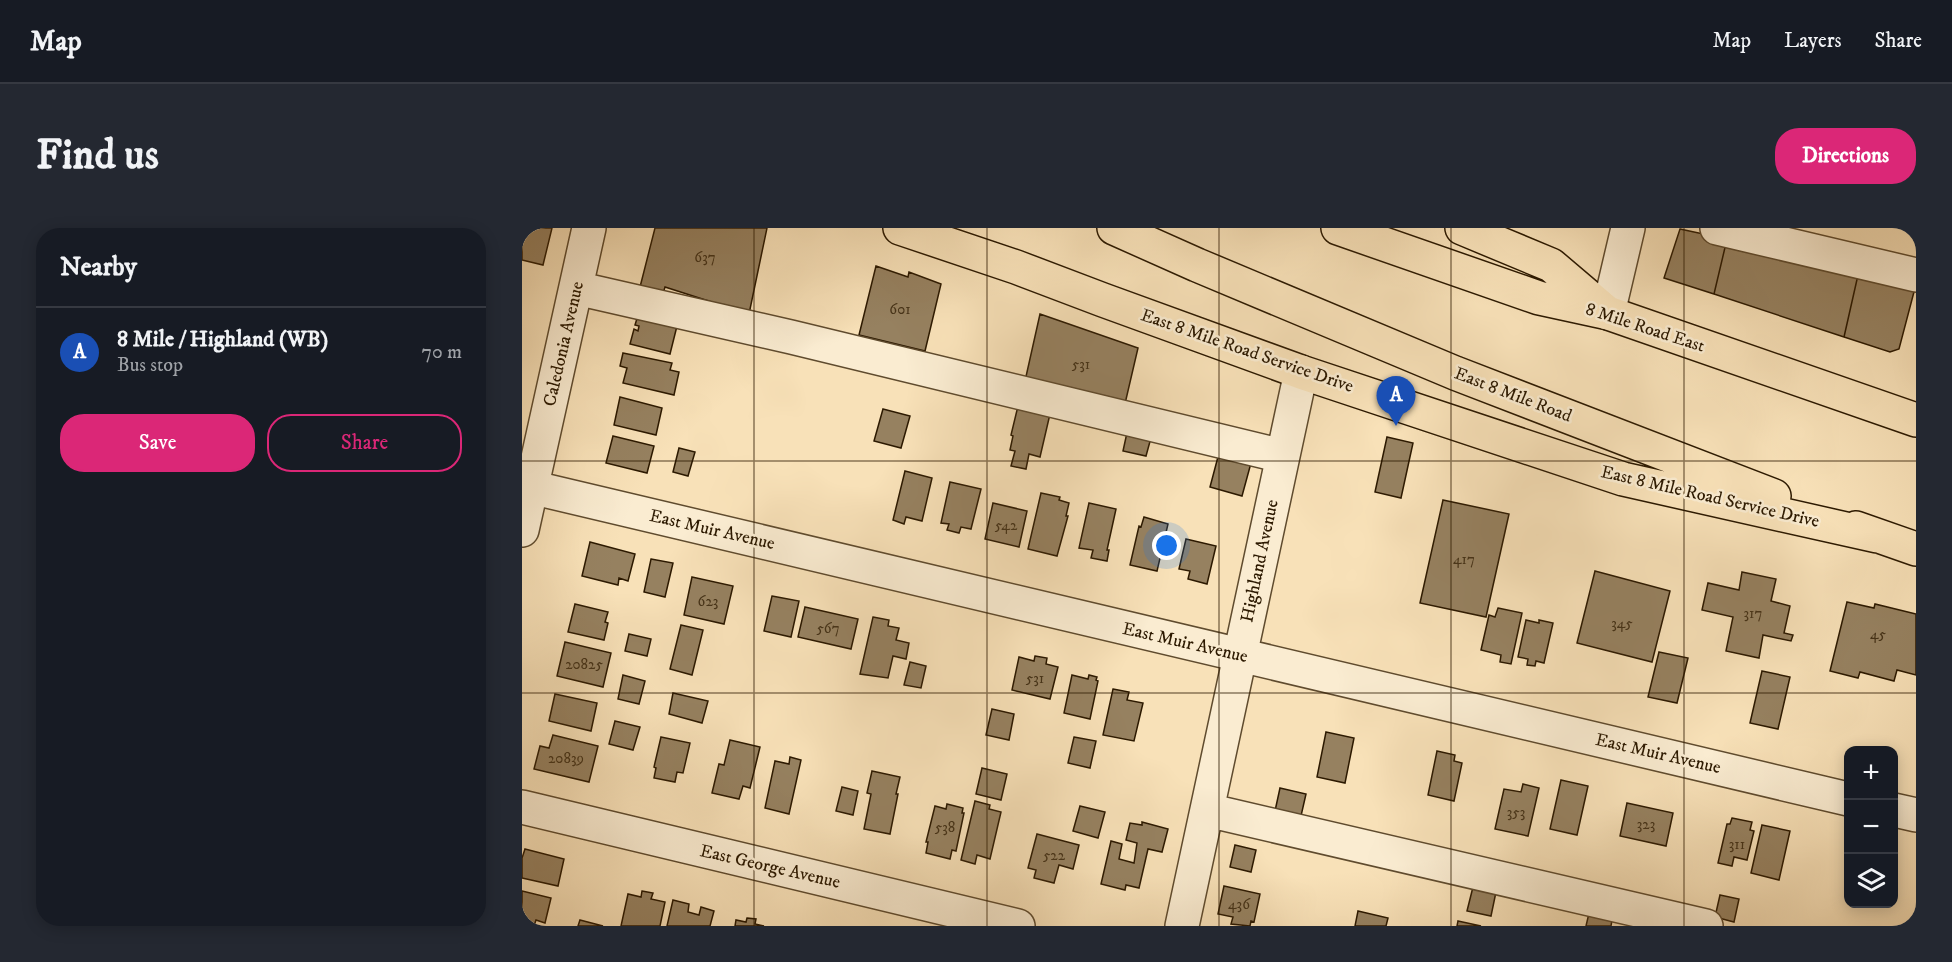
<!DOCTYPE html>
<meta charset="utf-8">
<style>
body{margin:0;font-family:"IM FELL DW Pica",serif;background:#242831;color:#f1f3f6}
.controls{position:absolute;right:18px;bottom:18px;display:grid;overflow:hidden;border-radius:12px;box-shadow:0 3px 15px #0003}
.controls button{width:54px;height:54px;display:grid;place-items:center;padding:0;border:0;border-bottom:2px solid #363941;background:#171b24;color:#f1f3f6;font:30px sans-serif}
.you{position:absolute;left:645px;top:318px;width:21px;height:21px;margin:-15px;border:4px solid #fff;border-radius:50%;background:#1a73e8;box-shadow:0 0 0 9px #1a73e833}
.badge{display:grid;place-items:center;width:39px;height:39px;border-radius:50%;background:#db2777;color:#fff;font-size:20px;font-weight:700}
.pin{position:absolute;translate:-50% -50px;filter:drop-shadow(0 2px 3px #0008)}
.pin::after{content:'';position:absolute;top:32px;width:21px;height:18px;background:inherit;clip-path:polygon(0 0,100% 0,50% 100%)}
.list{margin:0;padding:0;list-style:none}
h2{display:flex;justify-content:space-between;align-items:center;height:78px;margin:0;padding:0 24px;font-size:26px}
h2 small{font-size:20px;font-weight:400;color:#9ea1a6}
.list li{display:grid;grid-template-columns:39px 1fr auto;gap:18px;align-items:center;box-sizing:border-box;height:90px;padding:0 24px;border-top:2px solid #363941}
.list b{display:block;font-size:22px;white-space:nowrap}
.list p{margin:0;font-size:20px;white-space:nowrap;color:#9ea1a6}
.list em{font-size:20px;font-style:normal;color:#9ea1a6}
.actions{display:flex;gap:12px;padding:18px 24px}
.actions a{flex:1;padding:14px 0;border:2px solid #db2777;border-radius:24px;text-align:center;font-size:21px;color:#db2777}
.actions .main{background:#db2777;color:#fff}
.icon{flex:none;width:33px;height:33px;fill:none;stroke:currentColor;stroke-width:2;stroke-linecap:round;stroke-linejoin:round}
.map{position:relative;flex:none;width:1394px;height:698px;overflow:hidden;border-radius:24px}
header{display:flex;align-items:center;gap:36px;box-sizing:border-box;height:84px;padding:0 30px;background:#171b24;border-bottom:2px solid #363941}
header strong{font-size:28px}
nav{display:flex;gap:33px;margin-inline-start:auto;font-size:21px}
.intro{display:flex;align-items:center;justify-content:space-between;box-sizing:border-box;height:144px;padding:0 36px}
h1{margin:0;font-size:42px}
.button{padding:15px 27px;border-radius:24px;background:#db2777;color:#fff;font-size:21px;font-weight:700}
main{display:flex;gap:36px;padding:0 36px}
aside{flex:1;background:#171b24;border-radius:24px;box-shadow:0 3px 15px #0003}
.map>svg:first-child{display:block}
.building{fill:#968160;stroke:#2c1900;stroke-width:1.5}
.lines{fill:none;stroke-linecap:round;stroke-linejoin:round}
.minor-casing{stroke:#5f4b2e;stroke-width:36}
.highway-casing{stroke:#2c1900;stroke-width:36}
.minor{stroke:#faecd1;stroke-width:33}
.highway{stroke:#f8e1b8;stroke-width:33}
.grid{fill:none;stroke:#2c1900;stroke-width:1.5;stroke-opacity:0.55}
.labels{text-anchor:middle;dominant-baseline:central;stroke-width:5;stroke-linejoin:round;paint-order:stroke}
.number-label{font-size:15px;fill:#463318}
.street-label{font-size:18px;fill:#2c1900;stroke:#faecd1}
</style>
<header>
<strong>Map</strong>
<nav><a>Map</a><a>Layers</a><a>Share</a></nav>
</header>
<div class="intro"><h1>Find us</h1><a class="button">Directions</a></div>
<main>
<aside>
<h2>Nearby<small></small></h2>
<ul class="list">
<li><span class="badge" style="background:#1a4fb4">A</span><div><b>8 Mile / Highland (WB)</b><p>Bus stop</p></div><em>70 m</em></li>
</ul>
<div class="actions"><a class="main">Save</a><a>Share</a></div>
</aside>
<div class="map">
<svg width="1394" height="698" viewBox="0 0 1394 698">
<rect width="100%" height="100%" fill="#f8e1b8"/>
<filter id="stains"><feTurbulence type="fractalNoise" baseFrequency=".00333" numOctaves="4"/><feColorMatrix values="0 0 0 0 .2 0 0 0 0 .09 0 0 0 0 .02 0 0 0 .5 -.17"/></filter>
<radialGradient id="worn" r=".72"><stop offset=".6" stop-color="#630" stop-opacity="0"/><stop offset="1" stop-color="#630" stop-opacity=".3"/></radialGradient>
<!-- building -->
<path class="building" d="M0,0H30L21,37L0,32Z
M133,0H245L227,86L143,59L140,69L117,63Z
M1158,1L1205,11L1192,66L1142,50Z
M1205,11L1336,47L1322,109L1192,66Z
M354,38L386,49L387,44L419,56L403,123L337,107Z
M1336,47L1393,60L1377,121L1368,124L1322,109Z
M117,84L156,94L148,126L108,116L112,101L116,103L117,98L113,97Z
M518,86L616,120L602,180L503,153Z
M101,125L150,135L148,142L157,144L152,167L101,155L105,140L98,138Z
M98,169L140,180L134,207L92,197Z
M496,178L528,186L518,229L507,226L504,241L489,238L493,223L488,222L491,208L489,207Z
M361,181L388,188L379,220L352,213Z
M606,200L630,206L624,228L601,223Z
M91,208L132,218L125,245L84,235Z
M865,209L891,215L879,270L853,264Z
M157,220L173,224L166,248L151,244Z
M697,225L729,235L720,268L688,259Z
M383,243L410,250L400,293L384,289L382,296L371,292Z
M428,254L459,261L449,301L439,299L437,305L425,302L427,296L419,295Z
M519,265L538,269L537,272L547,275L544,288H546L535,328L506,321Z
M921,272L987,286L964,389L898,375Z
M471,275L505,283L497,319L463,311Z
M567,275L594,281L585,322H587L585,333L569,330L571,322L557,320Z
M622,289L646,296L635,343L608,337L617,298L619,299Z
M664,311L694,318L685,356L666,351L668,343L657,341Z
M68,314L113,326L106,353L97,350L96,357L60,348Z
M129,331L151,335L143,369L122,364Z
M1073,343L1148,363L1130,434L1055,415Z
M1220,344L1254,351L1249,373L1268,378L1262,405L1271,407L1269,413L1241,407L1237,430L1204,423L1211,389L1180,382L1186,355L1217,362Z
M170,349L211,358L202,396L162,387Z
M250,368L277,373L269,409L242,403Z
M1325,374L1352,380L1353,376L1394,386V447L1375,442L1372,453L1338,444L1336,450L1308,443Z
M53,376L86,384L83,394L86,395L82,412L46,404Z
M283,379L336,391L329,421L276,409Z
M976,380L1000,385L989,436L978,434L979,427L959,422L967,387L973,389Z
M351,389L367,392L366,398L377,400L374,412L387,415L384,431L371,428L366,450L338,446Z
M1004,392L1017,395V392L1031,395L1022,435L1014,433L1013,438L1005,437L1006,431L996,429Z
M159,397L181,402L170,447L148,441Z
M107,406L129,411L125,428L103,423Z
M43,414L89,425L81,459L35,448Z
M1137,424L1166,430L1155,475L1126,469Z
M513,428L525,430L524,436L536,439L528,471L490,462L497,429L512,433Z
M388,434L404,438L399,460L382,457Z
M1240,443L1268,449L1256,501L1228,495Z
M101,447L123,453L117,476L96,471Z
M550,447L566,451L567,447L575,449L574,452L576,453L568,491L542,485Z
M591,461L607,464L605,472L621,475L612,513L581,507Z
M151,465L186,473L180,495L147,486Z
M33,466L75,475L69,503L27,493Z
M470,481L492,486L487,512L464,507Z
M93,493L118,499L111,522L87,516Z
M804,504L832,510L823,555L795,549Z
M31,507L76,518L67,554L12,541L18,518L27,520Z
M139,509L168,515L161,545L155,544L153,554L132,550L134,540L132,539Z
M552,509L574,513L568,540L546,535Z
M208,512L238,519L228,560L221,558L217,571L190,565L197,536L202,537Z
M915,523L933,527L932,533L940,535L932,573L906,567Z
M268,529L279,532L267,586L243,580L253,533L267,536Z
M460,540L485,546L479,572L454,566Z
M350,543L378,549L374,566H376L368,606L342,601L349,566L345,565Z
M1039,552L1066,558L1055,607L1028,601Z
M1001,556L1017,560L1006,608L973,601L982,561L999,564Z
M320,559L336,563L331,587L314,583Z
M758,560L784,566L779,588L753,583Z
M453,573L468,577L467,581L479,584L468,631L455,627L453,636L439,632Z
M1105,575L1151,585L1144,618L1098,608Z
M425,576L441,580L440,585H442L434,623L430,622L428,631L404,625L406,614H404L413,578L424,581Z
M558,578L583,584L576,610L551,603Z
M1210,590L1230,594L1228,602L1232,603L1225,632L1212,629L1210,638L1196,635L1205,596H1208Z
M620,594L646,601L640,624L626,621L617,660L604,657L603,662L579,656L589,613L600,616L597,631L612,635L615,615L604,612L608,595L620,597Z
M1240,597L1268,603L1257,652L1229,645Z
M515,606L557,617L551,641L537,637L532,655L512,650L514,642L506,640Z
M713,617L734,622L729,644L708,639Z
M3,621L42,631L36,658L0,650V630Z
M702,658L738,666L732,694L729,693L728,698L709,696L711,689L696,686Z
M951,659L974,664L969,688L945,683Z
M0,663L29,670L23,695L14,692L12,698L0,697Z
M120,663L131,665L129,671L143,674L138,698H99L106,666L119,669Z
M1198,667L1217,671L1212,694L1193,689Z
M151,672L167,676L166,684L177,687L179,679L192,683L188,698H145Z
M1068,681L1091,686L1089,698H1064Z
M836,683L866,690L864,698H833Z
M225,690L234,691L233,696L242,698H213L214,692L224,694Z
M58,692L81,698H56Z
M936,693L959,698H935Z"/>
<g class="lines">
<defs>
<path id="minor" d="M1195,0L1394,47
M54,60L269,109L760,228
M1086,85L1106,0
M0,257L1326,571
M0,302L67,0
M0,579L496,698
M685,582L1184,698
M1372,582L1394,587
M660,698L779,144"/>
<path id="highway" d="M378,0L494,39L581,72L779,144L1101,251L1355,308
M592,0L675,37L933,145L1252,268
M816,0L1017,70L1086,85L1394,192
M940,0L1029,37L1082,82
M1334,300L1394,321"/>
</defs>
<!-- minor casing -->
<use href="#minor" class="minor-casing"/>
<!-- highway casing -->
<use href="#highway" class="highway-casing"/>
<!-- minor -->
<use href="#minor" class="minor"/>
<!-- highway -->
<use href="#highway" class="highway"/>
</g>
<!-- grid -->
<path class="grid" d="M232,0V698M465,0V698M697,0V698M929,0V698M1162,0V698M0,233H1394M0,465H1394"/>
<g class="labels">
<!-- number labels -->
<g class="number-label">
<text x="183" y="29">637</text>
<text x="378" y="81">601</text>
<text x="559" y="136">531</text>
<text x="484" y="297">542</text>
<text x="942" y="331">417</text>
<text x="186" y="373">623</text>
<text x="1231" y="385">317</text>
<text x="1100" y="395">345</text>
<text x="306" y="400">567</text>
<text x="1356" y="406">45</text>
<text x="62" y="436">20825</text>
<text x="513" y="450">531</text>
<text x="44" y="530">20839</text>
<text x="994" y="584">353</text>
<text x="1124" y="596">323</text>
<text x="423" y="599">538</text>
<text x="1215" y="616">311</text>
<text x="532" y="627">522</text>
<text x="717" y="676">436</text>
</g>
<!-- street labels -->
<g class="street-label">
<text transform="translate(1123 100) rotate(18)">8 Mile Road East</text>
<text transform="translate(42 116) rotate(-77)">Caledonia Avenue</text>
<text transform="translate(725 123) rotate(19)">East 8 Mile Road Service Drive</text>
<text transform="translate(991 167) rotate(21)">East 8 Mile Road</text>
<text transform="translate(1188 269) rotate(13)">East 8 Mile Road Service Drive</text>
<text transform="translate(190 302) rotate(13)">East Muir Avenue</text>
<text transform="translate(738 333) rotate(-78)">Highland Avenue</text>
<text transform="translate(663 415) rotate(13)">East Muir Avenue</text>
<text transform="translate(1136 526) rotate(13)">East Muir Avenue</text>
<text transform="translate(248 639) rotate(13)">East George Avenue</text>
</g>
</g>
<rect width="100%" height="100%" filter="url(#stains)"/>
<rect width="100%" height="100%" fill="url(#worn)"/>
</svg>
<div class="controls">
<button>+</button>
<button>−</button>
<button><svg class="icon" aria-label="layers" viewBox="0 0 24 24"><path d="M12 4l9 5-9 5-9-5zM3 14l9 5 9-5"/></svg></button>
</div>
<div class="you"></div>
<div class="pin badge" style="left:874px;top:198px;background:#1a4fb4">A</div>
</div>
</main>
